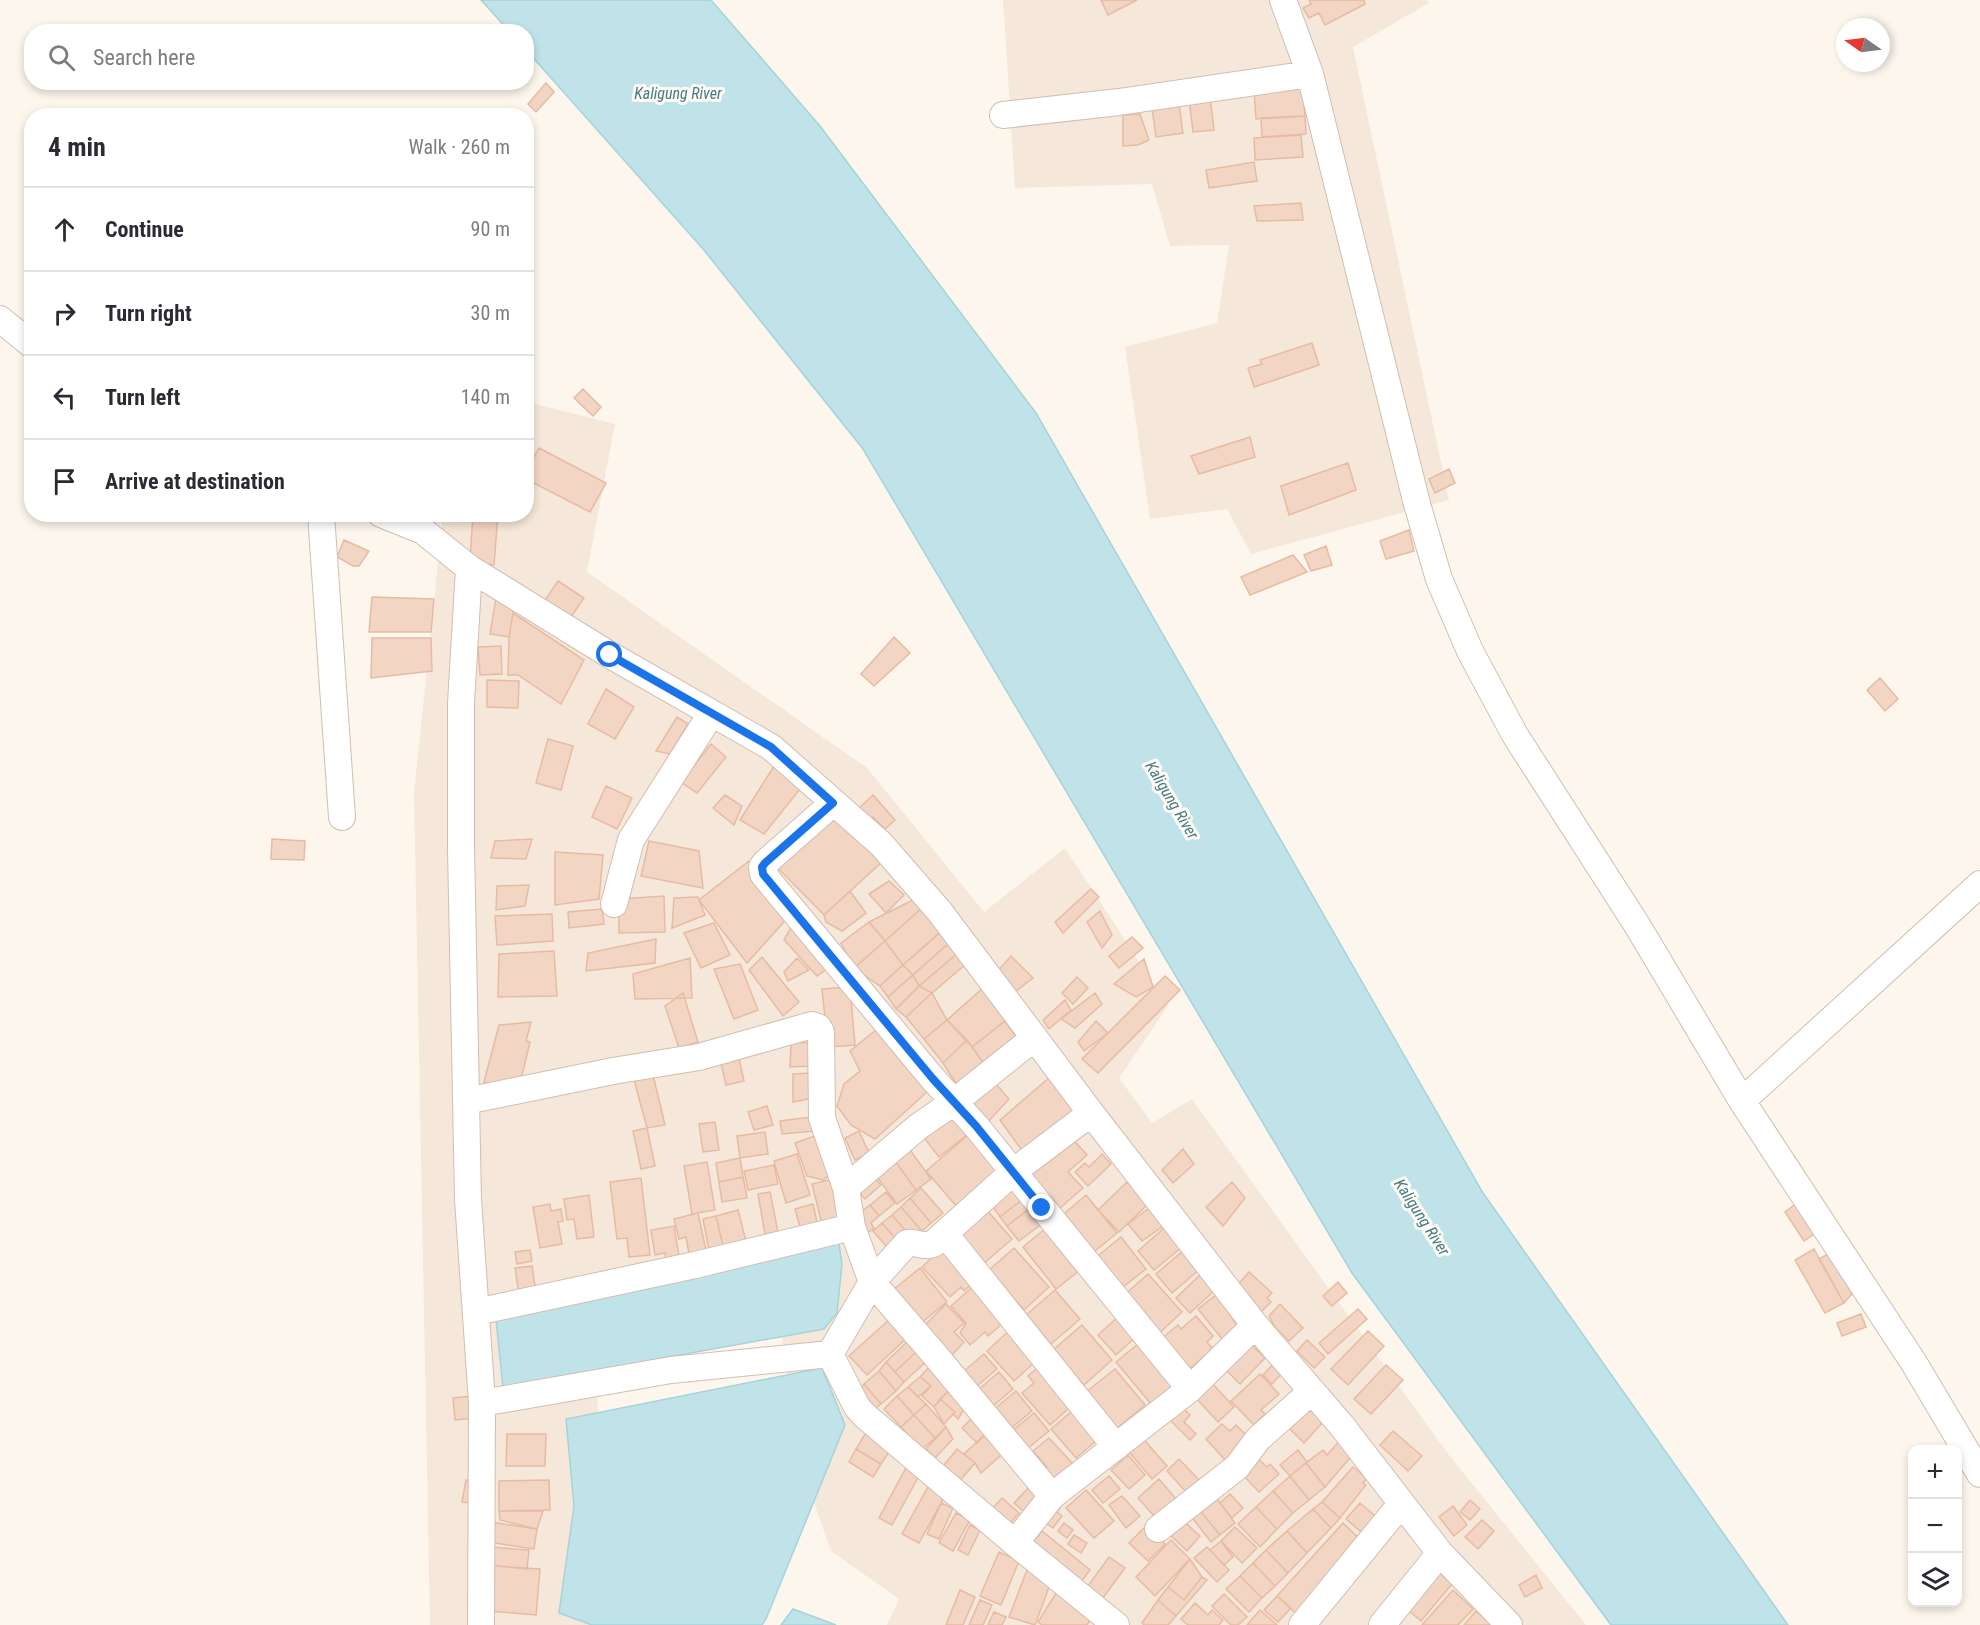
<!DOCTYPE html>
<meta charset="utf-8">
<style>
body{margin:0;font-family:"Roboto Condensed",sans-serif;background:#f2f2f3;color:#2b2b33}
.controls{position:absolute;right:18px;bottom:18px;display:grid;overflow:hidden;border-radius:12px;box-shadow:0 3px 9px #0003}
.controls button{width:54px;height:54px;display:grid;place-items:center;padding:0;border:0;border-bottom:2px solid #e1e1e2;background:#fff;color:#2b2b33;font:30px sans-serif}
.compass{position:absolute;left:1836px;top:18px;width:54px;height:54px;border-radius:50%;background:#fff;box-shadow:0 3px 9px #0003;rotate:284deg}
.stop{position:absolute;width:18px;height:18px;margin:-14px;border:4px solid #1a73e8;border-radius:50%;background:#fff}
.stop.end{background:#1a73e8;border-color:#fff;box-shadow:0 2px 6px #0008}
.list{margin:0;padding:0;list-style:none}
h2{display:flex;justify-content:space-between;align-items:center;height:78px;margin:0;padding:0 24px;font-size:26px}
h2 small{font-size:20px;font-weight:400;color:#7c7c81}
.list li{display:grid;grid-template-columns:39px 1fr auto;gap:18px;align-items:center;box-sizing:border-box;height:84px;padding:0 24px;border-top:2px solid #e1e1e2}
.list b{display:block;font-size:22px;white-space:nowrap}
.list em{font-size:20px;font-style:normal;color:#7c7c81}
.icon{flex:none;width:33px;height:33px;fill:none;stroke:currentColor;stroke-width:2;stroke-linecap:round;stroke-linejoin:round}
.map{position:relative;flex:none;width:1980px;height:1625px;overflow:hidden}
.search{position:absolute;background:#fff;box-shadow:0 3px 9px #0003;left:24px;top:24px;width:510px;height:66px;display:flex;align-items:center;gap:15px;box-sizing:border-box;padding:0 21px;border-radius:24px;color:#7c7c81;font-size:22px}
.panel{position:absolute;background:#fff;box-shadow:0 3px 9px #0003;left:24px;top:108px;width:510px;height:414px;border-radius:24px}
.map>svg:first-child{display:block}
.residential{fill:#f5e8da}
.water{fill:#bfe3e8;stroke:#a5d3da;stroke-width:1.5}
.building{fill:#f3d5c3;stroke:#e6bba3;stroke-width:1.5}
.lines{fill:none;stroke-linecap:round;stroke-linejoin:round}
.minor-casing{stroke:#d1beb0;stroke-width:28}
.minor{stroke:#fff;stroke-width:26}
.route{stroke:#1a73e8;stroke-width:8}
.labels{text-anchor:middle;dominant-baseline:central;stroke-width:6;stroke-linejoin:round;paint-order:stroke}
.water-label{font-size:16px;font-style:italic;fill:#437c86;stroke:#fffaf3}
</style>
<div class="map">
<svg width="1980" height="1625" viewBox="0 0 1980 1625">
<rect width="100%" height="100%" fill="#fdf6ec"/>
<!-- residential -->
<path class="residential" d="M1003,0H1427L1429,3L1353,47L1449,500L1251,554L1227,509L1150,519L1125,347L1217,323L1229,245L1170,246L1152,184L1015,188Z
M527,402L615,424L587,572L867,768L984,912L1065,848L1168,1006L1119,1078L1152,1123L1192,1099L1449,1455L1586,1625H887L899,1599L831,1551L795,1449L778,1305L592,1343L613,1573L717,1625H430L414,793L443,515L526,514Z"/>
<!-- water -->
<path class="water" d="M481,0H711L820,126L1036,413L1483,1193L1788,1625H1611L1352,1273L863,449L703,249L527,51L526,32L509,31Z
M838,1237L842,1264L837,1313L824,1329L503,1387L496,1319Z
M822,1368L845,1425L766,1619L762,1625H592L559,1613L574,1506L566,1419Z
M793,1609L836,1625H781Z"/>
<!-- building -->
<path class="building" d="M1101,0H1137L1108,15Z
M1309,0H1364L1365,4L1325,25L1319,13L1309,18L1303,8L1311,4Z
M546,83L554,92L536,112L528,104Z
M1303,85L1305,116L1256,119L1254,88Z
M1210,96L1214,130L1193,132L1189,99Z
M1178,97L1183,133L1156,137L1151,101Z
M1140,114L1149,140L1138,145L1123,146V115Z
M1305,116L1306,134L1262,137L1261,118Z
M1301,135L1303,157L1255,160L1254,138Z
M1254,162L1257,181L1209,188L1206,170Z
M1301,203L1303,220L1257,221L1254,206Z
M1312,343L1319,365L1254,387L1248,368L1262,364L1260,360Z
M583,389L601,407L593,416L574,398Z
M1250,437L1255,457L1199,474L1191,456Z
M539,448L606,483L590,512L526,479V471Z
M1348,463L1356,490L1289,515L1281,486Z
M1449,469L1455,483L1435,493L1429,479Z
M473,514H498L494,565L470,561Z
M1409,530L1414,551L1386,559L1380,541Z
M344,540L369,551L359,566H353L337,557Z
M1326,546L1332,565L1311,571L1304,555Z
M1293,555L1307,572L1250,595L1241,577Z
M558,581L584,598L567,623L541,606Z
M372,597L434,599L431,632H369Z
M496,598L515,601L509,637L490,634Z
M513,613L584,660L561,704L518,675H508L509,637Z
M894,637L910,653L874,686L861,674Z
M372,638H431L432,671L371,678Z
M501,646L502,674L480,675L478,647Z
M1880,678L1898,699L1885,711L1867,690Z
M487,680L519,681L518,708L487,707Z
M606,689L634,707L615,739L588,724Z
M677,717L688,724L670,754L656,751Z
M548,739L573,746L561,790L536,783Z
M711,744L726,757L697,793L681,782Z
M776,763L804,784L764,834L740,820Z
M606,786L632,798L617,829L592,817Z
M725,795L742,806L734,825L713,808Z
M873,795L895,820L885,829L873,817L865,825L854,813Z
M829,810L882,862L824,915L774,864Z
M272,839L305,841L304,860L271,859Z
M532,839L526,859L491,858L495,841Z
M649,841L699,851L703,888L641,876Z
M555,852L603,855L599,899L555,905Z
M749,861L791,914L747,963L699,900Z
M889,881L904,895L886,913L869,894Z
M529,885L525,906L496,910L497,886Z
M1091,889L1099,897L1063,933L1055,922Z
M850,891L866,913L842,931L826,922L824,915Z
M664,896L665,932L619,933V899Z
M698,897L705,915L672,928L674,898Z
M913,900L921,909L885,941L869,922Z
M602,909L604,924L569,928L568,912Z
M921,909L947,926L903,965L885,941Z
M1100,911L1112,935L1102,948L1087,922Z
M552,914L553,941L497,945L495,916Z
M869,922L885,941L854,968L841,943Z
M714,923L730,955L701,968L684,933Z
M793,924L828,968L817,976L784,940Z
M941,932L949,943L913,975L903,965Z
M1132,937L1143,948L1119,968L1109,956Z
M656,939L655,963L586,971L588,953Z
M885,941L903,965L880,986L854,968Z
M949,943L958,953L919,986L913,975Z
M554,951L557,996L498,997L499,954Z
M958,953L966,964L932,993L919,986Z
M1011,956L1033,978L1012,994L997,972Z
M762,957L799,1002L783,1016L749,970Z
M690,958L692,998L635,999L633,974Z
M797,958L809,970L788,981L784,972Z
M1144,959L1153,987L1136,997L1114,984Z
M740,964L758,1010L734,1019L714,969Z
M903,965L913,975L888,997L880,986Z
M913,975L919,986L896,1009L888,997Z
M1165,976L1180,990L1098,1073L1082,1059Z
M1077,977L1088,988L1073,1004L1062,993Z
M919,986L932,993L906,1017L896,1009Z
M850,987L855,1045L828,1047L822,989Z
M983,988L1005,1021L972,1047L947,1020Z
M683,993L698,1042L679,1048L665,1006Z
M932,993L947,1020L924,1039L906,1017Z
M1095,993L1102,1004L1075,1028L1061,1019Z
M1065,1000L1071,1010L1049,1029L1043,1020Z
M947,1020L967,1040L943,1063L924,1039Z
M1005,1021L1021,1044L987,1068L972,1047Z
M1096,1021L1108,1033L1084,1051L1078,1042Z
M531,1022L526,1041L530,1042L520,1084L505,1080L504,1084L496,1085L484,1082L499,1025Z
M876,1030L928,1091L875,1139L851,1125L837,1106L844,1084L860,1071L850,1051Z
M967,1040L987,1068L962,1093L943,1063Z
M791,1042L812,1043L811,1066L790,1067Z
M738,1054L744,1081L726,1085L720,1059Z
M652,1071L665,1125L647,1128L633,1076Z
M811,1073L813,1098L793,1102V1074Z
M1050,1077L1076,1112L1023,1152L1000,1120Z
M991,1078L1009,1099L987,1123L964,1105Z
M767,1106L773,1125L754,1130L748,1112Z
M954,1106L973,1130L939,1157L918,1130Z
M811,1117L814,1131L782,1134L780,1121Z
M715,1122L719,1150L703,1152L699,1124Z
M647,1128L655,1166L641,1169L633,1131Z
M975,1129L1004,1170L964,1215L926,1171Z
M859,1131L869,1153L855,1160L845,1138Z
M765,1132L768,1154L740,1158L737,1136Z
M820,1134L832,1173L823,1180L807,1176L795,1143Z
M1069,1135L1087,1155L1068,1172L1083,1188L1053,1214L1021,1177Z
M905,1143L931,1179L916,1190L890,1154Z
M1183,1149L1194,1164L1173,1183L1162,1170Z
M797,1154L810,1195L786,1203L774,1161Z
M890,1154L916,1190L897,1204L875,1174Z
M1102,1154L1111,1164L1088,1186L1075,1172L1085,1163L1089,1167Z
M740,1158L743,1177L719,1182L716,1163Z
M707,1162L715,1210L692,1214L684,1166Z
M774,1165L778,1184L748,1190L744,1171Z
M871,1174L881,1185L865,1199L855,1188Z
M743,1177L747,1198L722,1202L719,1182Z
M641,1178L650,1255L629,1257L627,1238L617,1239L610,1182Z
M837,1178L840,1219L822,1224L812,1184Z
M1018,1182L1028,1195L1000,1217L990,1203Z
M1127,1182L1148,1204L1119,1232L1098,1210Z
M1232,1182L1245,1198L1223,1226L1206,1207Z
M921,1188L943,1213L931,1223L910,1198Z
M770,1192L778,1232L765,1234L758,1194Z
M886,1192L895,1203L879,1216L870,1205Z
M589,1195L594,1237L577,1239L574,1219L567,1220L564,1199Z
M1028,1195L1035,1204L1007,1226L1000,1217Z
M1086,1195L1117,1233L1090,1255L1059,1218Z
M910,1198L931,1223L922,1231L901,1207Z
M1797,1203L1817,1232L1804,1241L1785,1212Z
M550,1204L551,1211L561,1209L563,1221L558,1222L562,1244L540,1248L533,1207Z
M813,1204L817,1222L800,1227L795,1209Z
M1035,1204L1047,1220L1019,1241L1007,1226Z
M870,1205L879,1216L871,1223L874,1228L865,1235L853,1218Z
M901,1207L922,1231L912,1238L892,1215Z
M985,1208L1012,1239L982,1265L955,1235Z
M1149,1208L1163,1226L1142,1241L1128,1224Z
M738,1210L747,1245L723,1246L716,1216Z
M698,1213L707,1255L690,1259L686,1237L679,1239L674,1219Z
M892,1215L912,1238H895L882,1223Z
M716,1216L723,1246L709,1250L703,1219Z
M882,1223L895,1238L886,1246L873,1231Z
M1051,1224L1085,1266L1056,1289L1023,1247Z
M674,1226L680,1263L667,1266L665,1253L655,1255L651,1230Z
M1164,1228L1181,1248L1154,1270L1138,1251Z
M1121,1237L1146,1269L1118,1291L1093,1260Z
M946,1244L978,1278L964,1291L961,1287L950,1297L922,1267Z
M1014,1248L1049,1287L1024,1310L989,1270Z
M1814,1249L1844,1303L1825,1313L1795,1260Z
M530,1250L532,1261L517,1264L515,1252Z
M1184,1250L1200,1269L1172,1293L1156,1274Z
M1830,1253L1852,1294L1844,1303L1819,1259Z
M532,1266L536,1292L519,1295L515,1268Z
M920,1268L947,1302L915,1328L888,1294Z
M1203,1272L1217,1288L1190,1313L1176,1298Z
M1249,1272L1272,1293L1267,1298L1271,1302L1261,1312L1235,1288Z
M1148,1274L1182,1312L1156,1336L1122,1297Z
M979,1281L1010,1317L988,1336L985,1332L970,1345L960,1333L966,1323L951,1306Z
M1338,1282L1347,1293L1332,1306L1323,1296Z
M1055,1290L1080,1319L1051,1344L1026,1315Z
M1220,1292L1235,1311L1230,1315L1238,1326L1222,1339L1198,1309Z
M946,1304L964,1323L954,1332L964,1342L952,1355L917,1333Z
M1280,1304L1303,1328L1289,1341L1275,1327L1269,1316Z
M1358,1309L1367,1319L1328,1354L1319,1343Z
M1121,1314L1139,1334L1116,1355L1098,1335Z
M1861,1314L1866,1327L1842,1336L1837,1323Z
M1196,1316L1213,1336L1207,1342L1213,1349L1187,1371L1160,1340L1178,1325L1181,1329Z
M892,1317L909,1336L867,1375L849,1356Z
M1082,1325L1112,1360L1084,1385L1053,1350Z
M1013,1327L1040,1357L1014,1381L987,1351Z
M1368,1331L1384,1346L1348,1385L1331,1369Z
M910,1339L919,1349L895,1372L886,1362Z
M1144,1339L1178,1381L1151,1404L1116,1362Z
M1307,1340L1325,1357L1314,1368L1297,1351Z
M1252,1345L1265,1358L1240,1384L1226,1370Z
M919,1349L929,1359L904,1382L895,1372Z
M984,1354L997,1369L970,1392L957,1377Z
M886,1362L904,1382L896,1391L879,1371Z
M934,1362L956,1382L934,1407L922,1396L931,1386L920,1377Z
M1275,1362L1284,1371L1272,1384L1263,1375Z
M1043,1363L1076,1402L1050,1425L1022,1393L1034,1383L1028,1376Z
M1386,1365L1403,1380L1371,1414L1354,1399Z
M1115,1369L1145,1405L1116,1429L1086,1392Z
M879,1371L896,1391L881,1404L864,1384Z
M999,1372L1013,1389L986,1412L972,1395Z
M1260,1374L1279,1394L1261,1410L1265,1414L1254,1425L1231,1401Z
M920,1377L931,1386L918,1397L908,1387Z
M1211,1382L1234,1407L1218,1422L1195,1397Z
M864,1384L881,1404L869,1414L855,1394Z
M954,1385L969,1401L958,1419L953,1414L955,1412L940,1399Z
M908,1387L926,1404L914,1415L897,1396Z
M1016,1391L1032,1411L1003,1435L987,1415Z
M472,1396L474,1418L455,1420L453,1398Z
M897,1396L914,1415L901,1427L884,1409Z
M940,1399L955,1412L944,1424L934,1407Z
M1177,1402L1190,1415L1184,1422L1196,1434L1190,1440L1165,1415Z
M926,1404L946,1427L935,1438L914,1415Z
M1078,1406L1102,1436L1076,1458L1051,1429Z
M1309,1409L1323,1422L1304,1443L1290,1429Z
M1034,1413L1049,1431L1021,1454L1006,1436Z
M914,1415L935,1438L921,1450L901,1427Z
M973,1417L988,1432L977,1443L962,1428Z
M1222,1424L1230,1431L1236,1425L1246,1435L1240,1441L1243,1444L1226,1461L1206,1439Z
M946,1427L953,1439L935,1458L926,1449Z
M992,1428L1009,1448L981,1473L975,1463L964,1454Z
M1393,1431L1422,1456L1408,1471L1380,1445Z
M507,1434H546L545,1466H506Z
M865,1434L891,1449L881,1464L856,1449Z
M1139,1434L1167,1466L1152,1479L1124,1446Z
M1049,1438L1073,1464L1048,1486L1038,1475L1047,1467L1033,1451Z
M1342,1438L1352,1448L1347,1454L1350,1458L1325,1487L1306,1463L1323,1450L1327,1455Z
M856,1449L881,1464L873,1477L849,1462Z
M957,1449L975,1463L957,1484L940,1470Z
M1298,1450L1307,1462L1290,1476L1280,1465Z
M1128,1455L1145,1475L1129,1489L1111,1470Z
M1257,1458L1267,1467L1270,1464L1279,1474L1259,1492L1241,1473Z
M1179,1459L1201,1482L1188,1494L1167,1471Z
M1306,1463L1325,1487L1309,1500L1290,1476Z
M908,1464L920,1474L892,1525L879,1518Z
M1353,1467L1367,1478L1363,1483L1366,1485L1340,1518L1322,1502Z
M1109,1476L1120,1489L1103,1503L1092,1490Z
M1290,1476L1309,1500L1293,1513L1273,1491Z
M1159,1479L1176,1499L1155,1517L1138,1498Z
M466,1480L477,1482L474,1504L462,1502Z
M549,1480L550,1510L499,1511V1481Z
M1032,1484L1042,1494L1024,1512L1014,1503Z
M929,1485L946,1494L919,1543L902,1534Z
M1086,1490L1114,1521L1094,1538L1066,1508Z
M1273,1491L1293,1513L1277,1529L1256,1507Z
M1230,1494L1243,1508L1232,1518L1220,1503Z
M1214,1495L1235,1523L1220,1535L1198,1508Z
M1122,1496L1140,1516L1126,1528L1109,1505Z
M1002,1498L1019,1513L1008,1526L990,1511Z
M1470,1500L1480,1509L1470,1520L1460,1512Z
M1052,1502L1060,1508L1057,1512L1062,1516L1053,1528L1045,1522Z
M1322,1502L1340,1518L1331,1528L1313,1509Z
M941,1503L953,1508L939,1539L927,1534Z
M1360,1503L1381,1521L1367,1537L1346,1519Z
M1453,1506L1467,1525L1454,1536L1439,1517Z
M1256,1507L1277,1529L1260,1547L1238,1524Z
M1198,1508L1220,1535L1211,1542L1190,1515Z
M1313,1509L1331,1528L1307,1553L1287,1531Z
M499,1511H543L537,1529L500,1520Z
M956,1513L970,1520L953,1551L939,1543Z
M1179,1517L1200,1536L1187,1551L1166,1531Z
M1482,1520L1494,1531L1478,1549L1465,1537Z
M491,1522L537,1529L534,1549L489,1542Z
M1064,1523L1073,1530L1067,1538L1058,1531Z
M1343,1523L1366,1545L1301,1618L1277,1596Z
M970,1525L980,1530L968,1555L958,1550Z
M1146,1526L1165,1544L1148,1561L1129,1543Z
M1235,1527L1257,1548L1242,1563L1221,1541Z
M1042,1531L1090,1570L1078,1586L1029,1547Z
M1287,1531L1307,1553L1288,1573L1266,1550Z
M1074,1535L1087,1543L1081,1553L1068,1544Z
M1171,1540L1190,1559L1155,1596L1136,1577Z
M1221,1541L1233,1557L1224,1565L1210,1550Z
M490,1547L529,1550L527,1569L488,1565Z
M1207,1547L1229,1570L1217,1582L1194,1558Z
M1266,1550L1288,1573L1275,1586L1253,1563Z
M999,1552L1019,1561L1001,1605L980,1596Z
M1109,1557L1125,1568L1100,1602L1085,1590Z
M1190,1559L1202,1577L1184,1600L1168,1587Z
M1253,1563L1275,1586L1262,1598L1240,1576Z
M494,1566L540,1569L536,1615L490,1611Z
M1435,1569L1452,1584L1421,1621L1404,1607Z
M1027,1570L1052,1579L1035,1625L1009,1617Z
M1536,1575L1542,1588L1525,1597L1519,1585Z
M1240,1576L1262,1598L1249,1612L1226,1589Z
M1202,1577L1207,1580L1176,1616L1158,1600L1168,1587L1184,1600Z
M960,1590L975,1597L963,1625H946Z
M1058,1590L1095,1612L1087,1625H1042L1038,1622Z
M1453,1590L1473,1609L1458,1625H1422Z
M1224,1594L1247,1617L1238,1625H1231L1212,1606Z
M1277,1596L1291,1608L1278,1622L1264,1610Z
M980,1600L992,1605L983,1625H969Z
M1158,1600L1176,1616L1168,1625H1144L1142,1623Z
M1195,1603L1208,1615L1212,1610L1223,1620L1219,1625H1188L1181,1619Z
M1260,1610L1277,1625H1247Z
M1476,1611L1492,1625H1464Z
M994,1612L1006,1617L1002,1625H988Z"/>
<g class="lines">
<defs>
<path id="minor" d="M1283,0L1310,74L1417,504L1439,579L1470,651L1515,735L1637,925L1742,1101L1914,1363L1980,1474
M1003,115L1119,102L1310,74
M0,319L32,345
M321,514L342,817
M381,514L423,531L469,568L610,655L771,747L881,844L940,912L1091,1113L1255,1325L1342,1426L1440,1553L1509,1625
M469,568L461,703V848L468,1199L482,1403L481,1625
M833,803L765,863L762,867L763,874L933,1079L976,1126L1190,1389
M614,904L631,840L711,714
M466,1101L613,1071L699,1057L812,1025L818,1027L821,1032L822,1118L846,1188L852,1227L872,1282L935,1355L1052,1496L1190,1389L1255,1325
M1742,1101L1980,884
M1091,1113L1013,1172L933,1244C922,1248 917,1241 907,1243L872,1282L830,1354L857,1407L864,1415L1015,1543L1116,1625
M846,1188L919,1126L954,1102L1034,1038
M945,1234L1116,1447
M476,1312L695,1265L852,1227
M482,1403L671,1370L830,1354
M1158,1529L1237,1467L1258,1439L1312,1391
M1015,1543L1052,1496
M1302,1625L1401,1504
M1382,1625L1440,1553"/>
</defs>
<!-- minor casing -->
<use href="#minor" class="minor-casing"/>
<!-- minor -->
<use href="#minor" class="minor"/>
</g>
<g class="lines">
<!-- route -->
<path class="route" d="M610,655L771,747L833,803L765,863L762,867L763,874L933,1079L976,1126L1042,1208"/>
</g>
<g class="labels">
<!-- water labels -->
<g class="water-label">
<text x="678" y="93">Kaligung River</text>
<text transform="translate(1172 800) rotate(59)">Kaligung River</text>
<text transform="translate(1422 1217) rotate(57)">Kaligung River</text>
</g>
</g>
</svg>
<div class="controls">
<button>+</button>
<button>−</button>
<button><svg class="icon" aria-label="layers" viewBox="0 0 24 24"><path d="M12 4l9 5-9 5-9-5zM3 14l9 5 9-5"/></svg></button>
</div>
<svg class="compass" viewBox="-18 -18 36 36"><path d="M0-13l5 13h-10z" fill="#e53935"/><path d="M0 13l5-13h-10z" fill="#7c7c81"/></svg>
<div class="stop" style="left:610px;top:655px"></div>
<div class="stop end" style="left:1042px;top:1208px"></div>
<div class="search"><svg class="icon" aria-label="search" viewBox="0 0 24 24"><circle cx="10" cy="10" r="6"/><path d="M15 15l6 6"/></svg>Search here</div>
<section class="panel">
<h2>4 min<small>Walk · 260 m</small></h2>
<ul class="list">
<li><svg class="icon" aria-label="ahead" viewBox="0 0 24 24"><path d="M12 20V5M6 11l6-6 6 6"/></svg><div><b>Continue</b></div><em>90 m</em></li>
<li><svg class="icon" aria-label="right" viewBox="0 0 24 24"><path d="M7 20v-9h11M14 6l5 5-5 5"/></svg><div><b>Turn right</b></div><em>30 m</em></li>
<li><svg class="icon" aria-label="left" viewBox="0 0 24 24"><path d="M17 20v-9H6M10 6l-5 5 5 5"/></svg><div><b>Turn left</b></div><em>140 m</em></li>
<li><svg class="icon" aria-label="arrive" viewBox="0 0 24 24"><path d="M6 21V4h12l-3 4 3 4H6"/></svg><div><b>Arrive at destination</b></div></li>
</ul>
</section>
</div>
